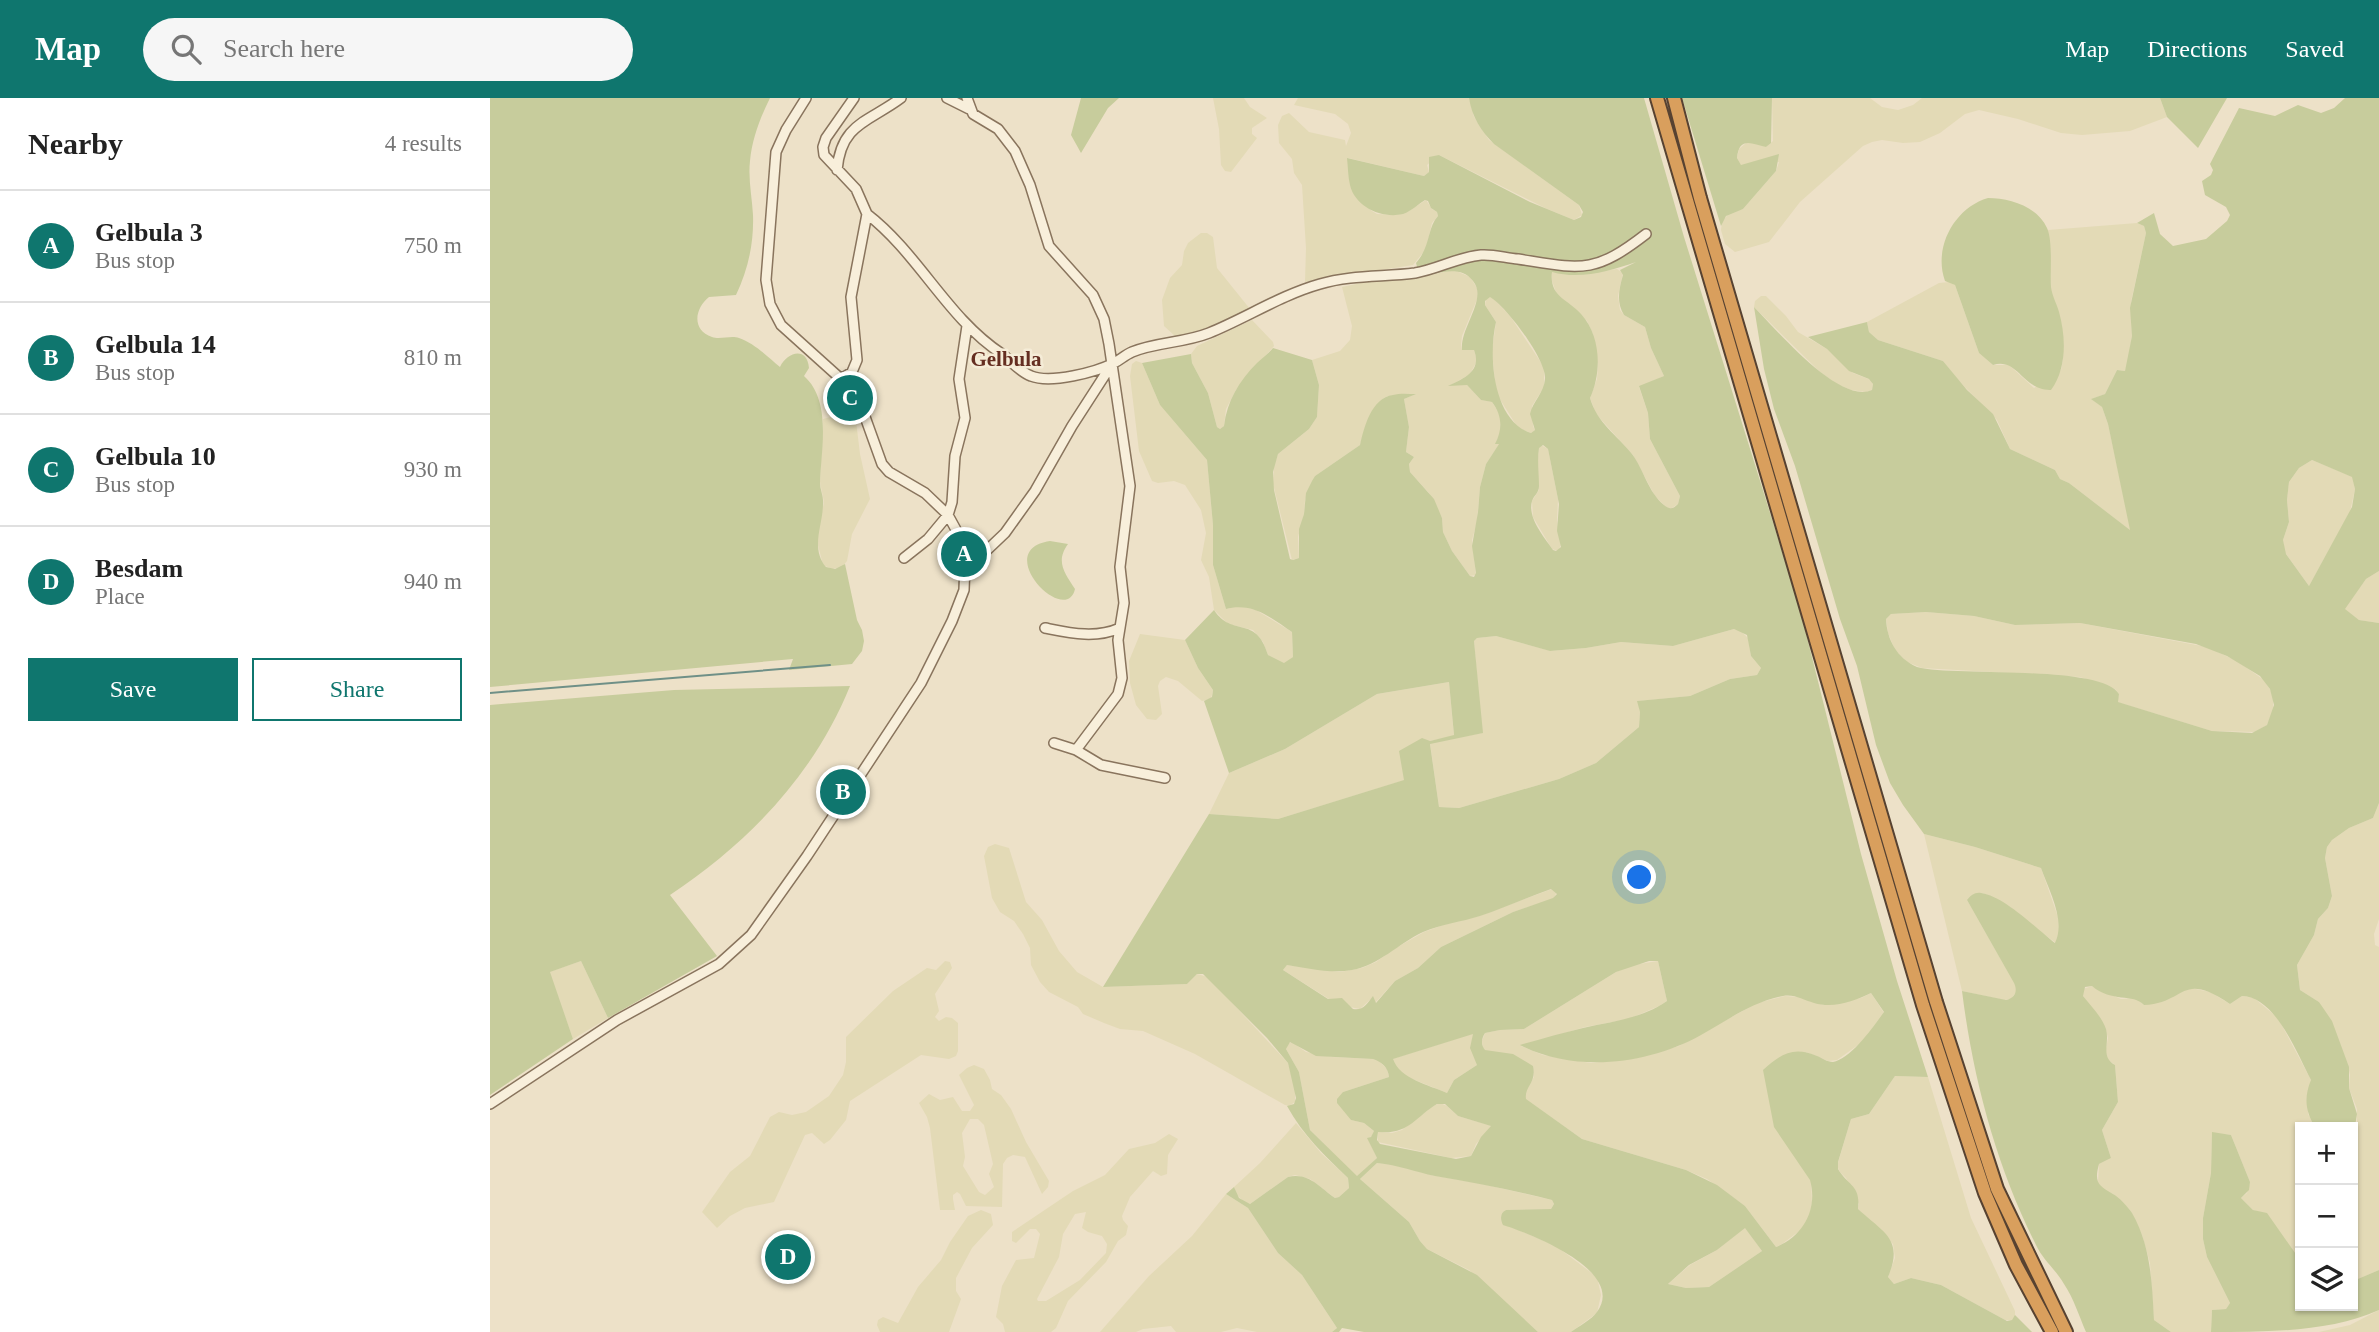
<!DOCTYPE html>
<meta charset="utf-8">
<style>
body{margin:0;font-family:"Times New Roman",serif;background:#f6f6f6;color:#222}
.controls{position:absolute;right:21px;bottom:21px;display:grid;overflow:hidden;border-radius:0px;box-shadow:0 2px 5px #0004}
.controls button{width:63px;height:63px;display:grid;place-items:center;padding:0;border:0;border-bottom:2px solid #e0e0e0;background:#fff;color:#222;font:35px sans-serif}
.you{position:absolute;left:1150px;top:780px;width:24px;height:24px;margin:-18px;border:5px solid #fff;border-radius:50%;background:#1a73e8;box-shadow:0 0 0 10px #1a73e833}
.badge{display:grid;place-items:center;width:46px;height:46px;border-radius:50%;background:#0f766e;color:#fff;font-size:23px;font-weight:700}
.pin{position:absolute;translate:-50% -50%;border:4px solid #fff;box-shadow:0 2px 7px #0006}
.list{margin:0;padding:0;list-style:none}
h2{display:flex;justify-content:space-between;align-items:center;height:91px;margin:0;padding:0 28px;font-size:30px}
h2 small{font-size:23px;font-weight:400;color:#767676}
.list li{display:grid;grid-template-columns:46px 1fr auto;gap:21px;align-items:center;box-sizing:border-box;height:112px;padding:0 28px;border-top:2px solid #e0e0e0}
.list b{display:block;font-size:26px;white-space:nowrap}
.list p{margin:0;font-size:23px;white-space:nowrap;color:#767676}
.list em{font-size:23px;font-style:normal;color:#767676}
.actions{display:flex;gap:14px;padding:21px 28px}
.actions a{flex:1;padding:16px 0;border:2px solid #0f766e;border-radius:0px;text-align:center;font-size:24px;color:#0f766e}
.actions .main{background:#0f766e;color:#fff}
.icon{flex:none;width:38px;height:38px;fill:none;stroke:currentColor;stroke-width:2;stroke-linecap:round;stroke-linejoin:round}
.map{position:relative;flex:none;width:1889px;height:1234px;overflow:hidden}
header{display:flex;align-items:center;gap:42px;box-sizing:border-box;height:98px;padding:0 35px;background:#0f766e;color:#fff}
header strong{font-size:33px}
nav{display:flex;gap:38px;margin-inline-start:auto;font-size:24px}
.search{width:490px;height:63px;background:#f6f6f6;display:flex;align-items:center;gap:18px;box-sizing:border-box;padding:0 24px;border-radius:38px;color:#767676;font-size:26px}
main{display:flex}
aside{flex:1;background:#fff}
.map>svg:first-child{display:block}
.farmland{fill:#e3dab6;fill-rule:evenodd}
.green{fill:#c7cc9c;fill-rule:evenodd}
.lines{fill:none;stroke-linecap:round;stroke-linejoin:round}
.stream{stroke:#6f9087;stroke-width:2}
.minor-casing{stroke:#89745d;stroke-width:12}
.highway-casing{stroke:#574231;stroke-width:16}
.minor{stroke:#f8efdb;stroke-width:9}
.highway{stroke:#d99f5d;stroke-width:12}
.labels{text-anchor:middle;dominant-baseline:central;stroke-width:5;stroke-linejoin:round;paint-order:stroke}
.neighbourhood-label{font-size:21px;font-weight:bold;fill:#652e21;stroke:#f5ecd7}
</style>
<header>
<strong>Map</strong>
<div class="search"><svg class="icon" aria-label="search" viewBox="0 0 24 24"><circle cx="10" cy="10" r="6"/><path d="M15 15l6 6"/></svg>Search here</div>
<nav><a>Map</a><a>Directions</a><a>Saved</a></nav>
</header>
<main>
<aside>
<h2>Nearby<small>4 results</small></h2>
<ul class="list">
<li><span class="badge">A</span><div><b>Gelbula 3</b><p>Bus stop</p></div><em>750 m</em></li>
<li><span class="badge">B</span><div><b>Gelbula 14</b><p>Bus stop</p></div><em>810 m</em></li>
<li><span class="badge">C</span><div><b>Gelbula 10</b><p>Bus stop</p></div><em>930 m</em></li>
<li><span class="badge">D</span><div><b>Besdam</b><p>Place</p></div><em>940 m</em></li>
</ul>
<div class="actions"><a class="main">Save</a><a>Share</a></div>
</aside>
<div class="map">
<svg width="1889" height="1234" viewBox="0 0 1889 1234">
<rect width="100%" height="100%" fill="#ede1c8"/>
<!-- farmland -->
<path class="farmland" d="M723,0H754L760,9L777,20L762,30V36L767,40L741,74L735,73L731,67L729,31Z
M808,0H979L984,19L999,42L1089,107L1092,117L1084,122L1055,110L949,57L937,67L939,74L934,78L858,60L873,105L882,113L887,116L907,117L919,113L936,102L942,111L947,114L948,118L942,125L936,151L923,167L815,184L816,150L812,87L804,75L802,61L789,45L788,27L792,18L799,15L819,34L855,42L856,48L861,35L858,26L845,16L804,7Z
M1282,0H1380L1392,9L1408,12L1423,7L1432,0H1670L1677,19L1640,33L1592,37L1571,35L1528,21L1489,12L1475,16L1450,35L1430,44L1413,45L1392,42L1382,44L1373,48L1310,104L1279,144L1245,154L1235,146L1231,132L1232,124L1239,115L1253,111L1286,73L1289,64L1251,68L1247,60L1249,51L1256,45L1265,44L1276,49L1283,43Z
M1647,125L1654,128L1656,135L1641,204L1642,238L1638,265L1635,273L1627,272L1615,296L1602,301L1612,309L1618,326L1641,433L1579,385L1570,381L1565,372L1520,351L1507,322L1468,282L1453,263L1388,242L1379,234L1377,224L1449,185L1459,184L1465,187L1489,255L1503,267H1519L1544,290L1571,272L1573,262L1572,229L1561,194L1558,132Z
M711,135H717L723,139L727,170L760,211L707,234L693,238H685L674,228L672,202L680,180L692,167L694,153L698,145Z
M1127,171L1133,175L1128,198L1130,212L1134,217L1155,229L1161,250L1174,278L1149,289L1158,315L1160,341L1190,398L1188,406L1182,410H1177L1165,398L1143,357L1106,316L1100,300L1107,281L1108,268L1103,236L1097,223L1067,197L1062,183V174L1087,177Z
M964,172L980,179L987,190L988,199L972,238L971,247L972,252L984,251L987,263L980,276L961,287H977L991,302L1002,304L1009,315L1011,322L1010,335L1006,345H1010L996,366L990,389L987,424L982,442L986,477L980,478L962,453L953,434L952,420L939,395L920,374L919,366L924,359L916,354L919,329L914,301L923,297L898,298L894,300L877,324L870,347L825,378L815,402L814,416L808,439L809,460L802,462L783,386L784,368L788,356L819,331L827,319L829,287L822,262L850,253L860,242L862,228L852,189L900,179H930Z
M1001,198L1020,218L1054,269V289L1042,308L1043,328L1045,332L1041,335L1028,330L1006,295L1002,253L1006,224L995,207L996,201Z
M1271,198H1276L1296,218L1308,234L1337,251L1363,275L1381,282L1383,286L1382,292L1376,294L1361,292L1347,286L1330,274L1264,209L1265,203Z
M762,222L783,244L784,248L746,292L736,311L734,328L730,331L727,329L718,295L702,265L701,256L707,248Z
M646,263L652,265L670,307L717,362L723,427V467L736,511L750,508L766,512L802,534L803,559L796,565H789L778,557L773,544L763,532L738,526L724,512L719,479L711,462L716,435L711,412L695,387L684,383L668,385L662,383L649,353L640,278L642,266Z
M356,315L362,317L366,323L370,356L380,401L362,436L357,463L352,469L342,471L333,467L328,447V433L334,404L330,384L333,321Z
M1051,347L1058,351L1068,401L1067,423L1071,447L1068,453L1062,451L1043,419L1042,403L1049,392L1047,369L1049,349Z
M1822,362L1863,379L1865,391L1860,414L1819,488L1794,453L1793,442L1799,424L1797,402L1799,384L1809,370Z
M1889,473V525L1869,522L1854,511L1876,481Z
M1436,514L1484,518L1525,527L1590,525L1717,549L1747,563L1774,582L1783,596V613L1777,627L1766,634L1722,633L1627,604L1629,596L1625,591L1590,579L1432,570L1417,564L1405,552L1398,535L1396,521L1401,516Z
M1244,531L1251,533L1258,540L1261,558L1271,570L1267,577L1240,581L1200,598L1148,603L1150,614L1149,629L1106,665L1069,681L969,710L949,709L940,645L992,635L984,543L987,540L1006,538L1061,553L1096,550L1131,544L1183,548Z
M650,536L695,542L708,570L723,592L721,601L712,603L688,583L676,579L670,583L668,588L672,616L666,622L657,621L646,607L640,585L639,563Z
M959,584L964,638L940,643L915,682L788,721L719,716L739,675L795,651L887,596Z
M1889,705V821L1884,836L1885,847L1889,849V1172L1863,1183V1041L1867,1028V1011L1859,990L1860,977L1857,964L1829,904L1810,892L1807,867L1824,837L1828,821L1838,810L1842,798L1835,760L1837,749L1842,742L1859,730L1883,720Z
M1434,736L1485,749L1551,770L1568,819L1569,833L1566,845L1505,801L1493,795L1477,802L1526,888V894L1521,901L1514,902L1472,893Z
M505,746L519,750L536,804L552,822L569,853L587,874L613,889L697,886L707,876L718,879L798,965L805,990V1004L799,1008L795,1007L705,956L653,933L630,931L614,925L593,916L588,909L559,894L550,884L541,867L540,850L533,836L524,823L510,814L502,800L494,758L498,749Z
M1062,791L1067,794L1063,801L1023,814L951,849L928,870L905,883L885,905L883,899L870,911L860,909L849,901H839L793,872L797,867L850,874L872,870L886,864L904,851L934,834L956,826L989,818Z
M91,863L118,920L83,941L59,874Z
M455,863L460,864L462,870L445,896L449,913L445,919L449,923L456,919L462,920L468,925V953L466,958L459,961L431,957L360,1003L356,1022L340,1042L334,1046L322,1035L315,1037L284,1104L255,1110L240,1118L227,1130L212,1114L240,1074L260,1058L280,1019L289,1014L302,1017L316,1014L339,998L353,977L356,964V939L403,893L437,870L446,872Z
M1168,863L1177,903L1169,908L1139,921L1095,929L1031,948L1053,957L1101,965L1147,960L1189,948L1267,905L1295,898L1308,899L1334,907L1371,900L1381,895L1394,915L1375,942L1347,962L1338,963L1316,954L1322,1105L1319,1119L1312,1131L1292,1146L1286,1149L1255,1108L1217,1081L1196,1072L1092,1041L1035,1001V994L1044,979L1043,968L994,952L993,950L992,943L995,935L1010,932L1034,931L1126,874L1143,867Z
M1602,888L1631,901L1646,900L1654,907L1701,890L1720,894L1740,906L1752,898L1764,900L1788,920L1821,982L1818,1016L1825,1029H1810V1162L1772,1115L1763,1112L1751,1100L1757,1095L1760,1084L1741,1037L1722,1035L1721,1075L1713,1120V1141L1717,1159L1740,1205L1736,1211L1722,1212L1721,1234H1681L1664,1222L1660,1165L1652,1137L1640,1112L1623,1096L1614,1092L1608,1085L1609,1066L1621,1060L1612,1032L1628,1004L1625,967L1618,962L1615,956L1618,940L1615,929L1593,898V891Z
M984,935L987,967L964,982L957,995L915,978L908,972L902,961Z
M802,944L816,954L842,959L883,961L889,963L897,971L899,979L853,994L861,1022L874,1025L884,1033L883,1037L878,1041L887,1060L867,1079L820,1032L809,974L796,951L798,945Z
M484,967L494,971L500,982L502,991L511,997L521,1011L536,1044L559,1083L558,1089L552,1096L535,1059L523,1057L517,1060L513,1066L512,1109L476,1108L470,1096L467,1094L463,1097V1101L465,1112H450L440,1030L437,1019L429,1005L439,996L450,1002L463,999L472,1013H480L484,1007L469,977L477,970ZM480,1021H488L494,1027L503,1066L499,1076L504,1089L495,1097L489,1094L473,1068L475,1059L472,1035Z
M1405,978L1438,979L1481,1120L1525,1213V1219L1522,1222H1515L1451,1187L1421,1180L1404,1186L1398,1179L1405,1160L1403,1146L1368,1111L1369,1106L1356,1080L1350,1074L1347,1068L1361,1021L1379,1016Z
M950,1005L957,1008L968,1018L1002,1028L986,1046L981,1058L961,1060L888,1044V1034L902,1035L912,1032L943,1008Z
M806,1025L831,1055L858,1080L859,1090L849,1099L845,1100L820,1081L805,1077L798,1079L760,1106L754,1104L746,1096L744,1089L770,1065Z
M679,1036L688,1041L678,1057L677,1076L671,1078L663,1073L640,1099L632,1118L633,1122L638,1128L636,1137L628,1143L616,1164L578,1203L566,1230L561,1234H515L513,1226L506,1219L512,1188L526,1162L544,1160L550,1136L546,1131H540L526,1145L522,1143V1134L583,1093L615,1077L639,1051L665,1045ZM596,1114L592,1130L598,1134L612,1138L617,1146L616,1155L590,1182L556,1203H548L547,1201L569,1159L573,1136L585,1116Z
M887,1065L913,1068L941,1077L988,1085L1062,1102L1064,1106L1061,1111L1016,1112L1011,1118L1012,1125L1066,1148L1107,1179L1111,1197L1107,1215L1081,1234H1048L979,1172L937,1151L930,1143L919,1124L870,1081Z
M736,1096L758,1110L788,1155L812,1177L847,1230L842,1234H767L747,1230L731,1234H686L681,1228L653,1231L646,1234H610L659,1178L702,1138Z
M491,1112L501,1116L503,1127L482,1150L466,1180V1193L471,1201L459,1234H390L387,1227L388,1222L393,1219L408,1225L428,1189L451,1162L460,1144L478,1118Z
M1255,1129L1272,1153L1219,1189L1196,1190L1178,1186L1200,1167L1227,1152Z
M1889,1212V1234H1829L1860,1227Z"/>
<!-- green -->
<path class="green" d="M0,0H280C270,20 262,41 260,63C258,81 262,99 263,117C264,145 258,172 246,197L219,199C205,210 201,232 222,239C230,242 241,237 249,240C264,245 278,259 290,269C297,254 317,248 319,270L314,278C342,303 331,351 330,385C330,392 334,399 333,406C333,427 320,450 336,469L345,471L355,466L367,522L372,532L374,543L372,553L362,566L299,572L303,561L0,589Z
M591,0H629L618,10L591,55L581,37Z
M979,0H1154L1194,139L1310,511L1371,756L1407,883L1438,979L1405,978L1379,1016L1361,1021L1348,1064V1071C1358,1088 1371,1087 1368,1111C1394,1135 1414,1141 1398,1179L1404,1186L1421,1180L1451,1187L1517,1223L1522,1222L1525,1217L1542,1234H1081C1089,1228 1101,1222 1107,1214C1137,1173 1039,1135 1013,1127C1010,1121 1010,1115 1016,1112L1061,1111L1064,1106L1062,1102C1024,1092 985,1085 945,1078C926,1074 908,1067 887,1065L870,1081L919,1124L930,1143L937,1151L987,1177L1048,1234H874L852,1230L849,1234H842L847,1230L812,1177L788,1155L758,1110L736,1096L744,1089L749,1100L760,1106L798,1079C819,1074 830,1090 845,1100L849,1099L859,1090L858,1080C835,1058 813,1037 797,1008L804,1006L806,1000L798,965L777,940L713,876H707L697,886L613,889L719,716L788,721L914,682L909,653L932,640L940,643L964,637L959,584L887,596L795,651L739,675L714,603L722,599L723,592L708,570L695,542L724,512C742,540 766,516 778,557L794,565L803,559L802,534C781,520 763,504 736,511L723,467V427L717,362L670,307L652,265L701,256L702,265L718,295L727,329L730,331L734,328C737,303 749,283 767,265C772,260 778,256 783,250L822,262L829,287L827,319L819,331L788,356L783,374L784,392L800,461L803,462L809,460V431L814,416L816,395L822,383L825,378L870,347C874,330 881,300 903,297C910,295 918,296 926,296L914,301L919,329L916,354L924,359L919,366L920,374L944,401L952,420L953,434L962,453L980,478L984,479L986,475L982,448L988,414L990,389L996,366L1009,346H1005C1013,331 1012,317 1002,304L991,302L977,287L958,288C975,280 992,273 984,252H972C970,229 998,201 983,183C970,166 947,176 930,179L926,165C941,148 937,130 948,118L947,114L941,110L938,103L935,102C928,106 922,113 913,116C892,121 865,109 860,87C858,79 858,69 857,60L934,78L939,74V59L949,57L1040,104L1084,122L1091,119L1093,114L1089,107L1004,46C991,33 982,19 979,0ZM1146,164L1130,172L1133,177C1129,191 1126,204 1134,217L1155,229L1161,250L1174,278L1149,288L1158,315L1160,341L1190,398L1188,406C1183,411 1180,412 1174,407C1158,394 1154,372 1142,356C1127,337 1107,325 1100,300C1112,274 1111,238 1091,216C1078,201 1059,199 1062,174C1090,182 1120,173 1146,164ZM1000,199C1015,207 1057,262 1055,281C1054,295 1043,303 1040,316L1045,332L1041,335C1003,323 998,258 1006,224L995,207V203ZM1053,347L1058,351L1069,406L1067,433L1071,449L1066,453L1063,452C1055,440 1037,420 1042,403C1044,397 1049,395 1049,388C1049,375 1047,363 1049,350ZM1244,531L1257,537L1261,558L1271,570L1267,577L1240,581L1200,598L1147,603L1150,614L1149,629L1106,665L1069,681L969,710L949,709L940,646L993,635L984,543L987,540L1006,538L1060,553L1096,550L1131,544L1183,548ZM1061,791L1067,796L1063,800L1023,814L951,849L928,870L905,883L886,905L883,898C877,906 873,913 863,911L852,900L838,901L793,872L797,867C817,870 841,876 862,872C889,867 908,846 933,834C952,826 971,824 990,818C1014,810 1038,799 1061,791ZM1159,863H1168L1177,903C1151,921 1123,923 1093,930C1072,935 1051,941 1030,947C1085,975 1157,967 1211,937C1238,922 1262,904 1293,898C1305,896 1313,902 1324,905C1344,911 1364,903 1381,895L1394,914C1384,928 1361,961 1343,964C1337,964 1332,960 1327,958C1303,948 1291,956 1273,972L1284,1029L1320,1082C1328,1110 1314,1138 1286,1149L1255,1108L1227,1087L1196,1072L1092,1041L1036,1001C1034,988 1047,985 1043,968L1023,956L995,952C991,947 991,941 995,935L1010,932L1034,931L1126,874ZM983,936L980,950L987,967L964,982L957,995C939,987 910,981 903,961ZM800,944L826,958L883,961C892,964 898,969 899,979L853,994L847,1001V1005L861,1022L874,1025L884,1033L881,1039L877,1040L887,1060L867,1078L820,1032L809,974L796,951ZM947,1006H955L968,1018L1001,1028L991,1039L981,1058L966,1061L890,1046L887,1042L888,1034C919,1037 925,1019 947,1006ZM1255,1130L1272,1153L1219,1189L1196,1190L1178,1186L1199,1167L1227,1152Z
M1192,0H1282L1281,45L1276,49C1262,46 1249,38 1247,60L1251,67L1289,56L1286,73L1253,111L1236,118L1231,128Z
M1670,0H1737L1708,50L1677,19Z
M1855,0H1889V473L1876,481L1855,511L1869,522L1889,525V705L1883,720L1859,730L1842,742L1837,749L1835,760L1842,798L1838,810L1828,821L1824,837L1807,867L1810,892L1829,904L1842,923L1859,969V990L1867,1016L1863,1041V1029H1825C1815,1013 1814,999 1821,982C1807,956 1786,899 1752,898L1740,906C1690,872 1697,905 1654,907C1643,895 1622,905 1602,888L1595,889L1593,898C1601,908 1612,919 1616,931C1620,945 1610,959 1625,967L1628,1004L1612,1032L1621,1060L1609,1066C1604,1084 1608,1088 1623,1096C1629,1099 1638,1109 1642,1115C1661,1148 1662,1185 1664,1222L1681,1234H1596C1589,1218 1584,1201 1574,1186C1566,1172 1553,1162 1546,1147C1506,1067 1483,981 1472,893L1516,902C1525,900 1528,893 1524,885L1477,802C1481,797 1485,794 1491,795C1514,798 1547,831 1565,845C1576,822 1559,793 1551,770L1485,749L1434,736L1413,707L1400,685L1386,647L1367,568L1350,521L1305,368L1284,311L1274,271L1264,209C1286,231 1349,307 1382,292L1383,286L1379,281L1359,273L1337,251L1318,239L1377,224L1379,234L1388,242L1453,263L1477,292L1503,316L1520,351L1565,372L1570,381L1579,385L1640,432L1618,326L1612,309L1601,301L1615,296L1627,272L1635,273L1642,238L1640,210L1656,135L1654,128L1647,125L1664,115L1670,136L1683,148L1716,141L1737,123L1740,117L1736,109L1715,97L1712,83L1721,77L1723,72L1720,66L1749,10L1785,18L1808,7L1831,15L1844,10ZM1822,362L1862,379L1865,391L1862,409L1819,488L1796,456L1793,442L1799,424L1797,402L1799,384L1809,370ZM1436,514L1484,518L1525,527L1590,525L1706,546L1737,558L1770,578L1780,591L1784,607L1777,627L1762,635L1722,633L1628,604L1629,596C1611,566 1464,579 1427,569C1407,560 1397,542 1396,521L1401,516Z
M1498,100C1519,100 1547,108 1557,130C1563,143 1560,173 1561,189C1562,198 1567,206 1569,214C1576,239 1577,270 1561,292C1533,293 1528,259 1503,267L1489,255L1465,187L1455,183C1443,150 1464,110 1498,100Z
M560,443L578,446C565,464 575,475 585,491C576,530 500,452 560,443Z
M360,588C324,677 259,744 180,797L227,858L118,920L91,863L60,874L83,941L0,997V607L184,592Z
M1722,1034L1741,1037L1760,1084L1759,1092L1751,1100L1763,1112L1777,1115L1810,1162V1208H1863V1183L1889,1172V1212C1841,1234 1776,1234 1721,1234L1722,1212L1736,1211L1740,1205L1717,1159L1713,1141V1120L1721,1075Z"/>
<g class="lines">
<!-- stream -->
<path class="stream" d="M0,595L340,567"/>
<defs>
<path id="minor" d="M457,0L479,11
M477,0L483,16L508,31L525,53L540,87L559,148L603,197L614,221L619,246L640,388L630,469L634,505L628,542L632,580L628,596L586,652
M347,72C351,25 379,24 411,0
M377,116C429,156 457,220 512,256C521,263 530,274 541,278C561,286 606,274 624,265C630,262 635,257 642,254C666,244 694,245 719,235C756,220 791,197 830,186C860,177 894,179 925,175C948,171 968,159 991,157C1003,156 1016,160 1028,161C1091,171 1103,177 1156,136
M351,281L362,274L367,262L361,199L377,116L366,91L334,57L333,49L336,40L364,0
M414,460L438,441L458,417L462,404L465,358L475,320L469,281L477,228
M475,473L515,435L545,393L582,328L622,266
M555,530C580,535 605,541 630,530
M564,645L586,652L611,667L675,680
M0,1006L127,922L229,866L261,837L317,758L431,585L462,523L474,492L475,465L470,439L458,417L435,395L399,374L392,366L374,316L363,296L351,281L291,227L280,206L276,182L286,54L296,32L316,0"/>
<path id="highway" d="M1167,0L1433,907L1495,1095L1526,1167L1562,1234
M1184,0L1210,100L1446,904L1507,1091L1576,1234"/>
</defs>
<!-- minor casing -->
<use href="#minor" class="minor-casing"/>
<!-- highway casing -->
<use href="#highway" class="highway-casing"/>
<!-- minor -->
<use href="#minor" class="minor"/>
<!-- highway -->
<use href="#highway" class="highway"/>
</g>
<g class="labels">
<!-- neighbourhood labels -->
<g class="neighbourhood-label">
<text x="516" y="261">Gelbula</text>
</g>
</g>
</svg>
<div class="controls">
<button>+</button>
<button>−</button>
<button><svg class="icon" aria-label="layers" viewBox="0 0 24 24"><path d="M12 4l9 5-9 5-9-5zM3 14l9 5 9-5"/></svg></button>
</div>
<div class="you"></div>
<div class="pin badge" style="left:474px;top:456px">A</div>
<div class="pin badge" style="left:353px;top:694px">B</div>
<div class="pin badge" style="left:360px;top:300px">C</div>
<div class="pin badge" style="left:298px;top:1159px">D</div>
</div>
</main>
